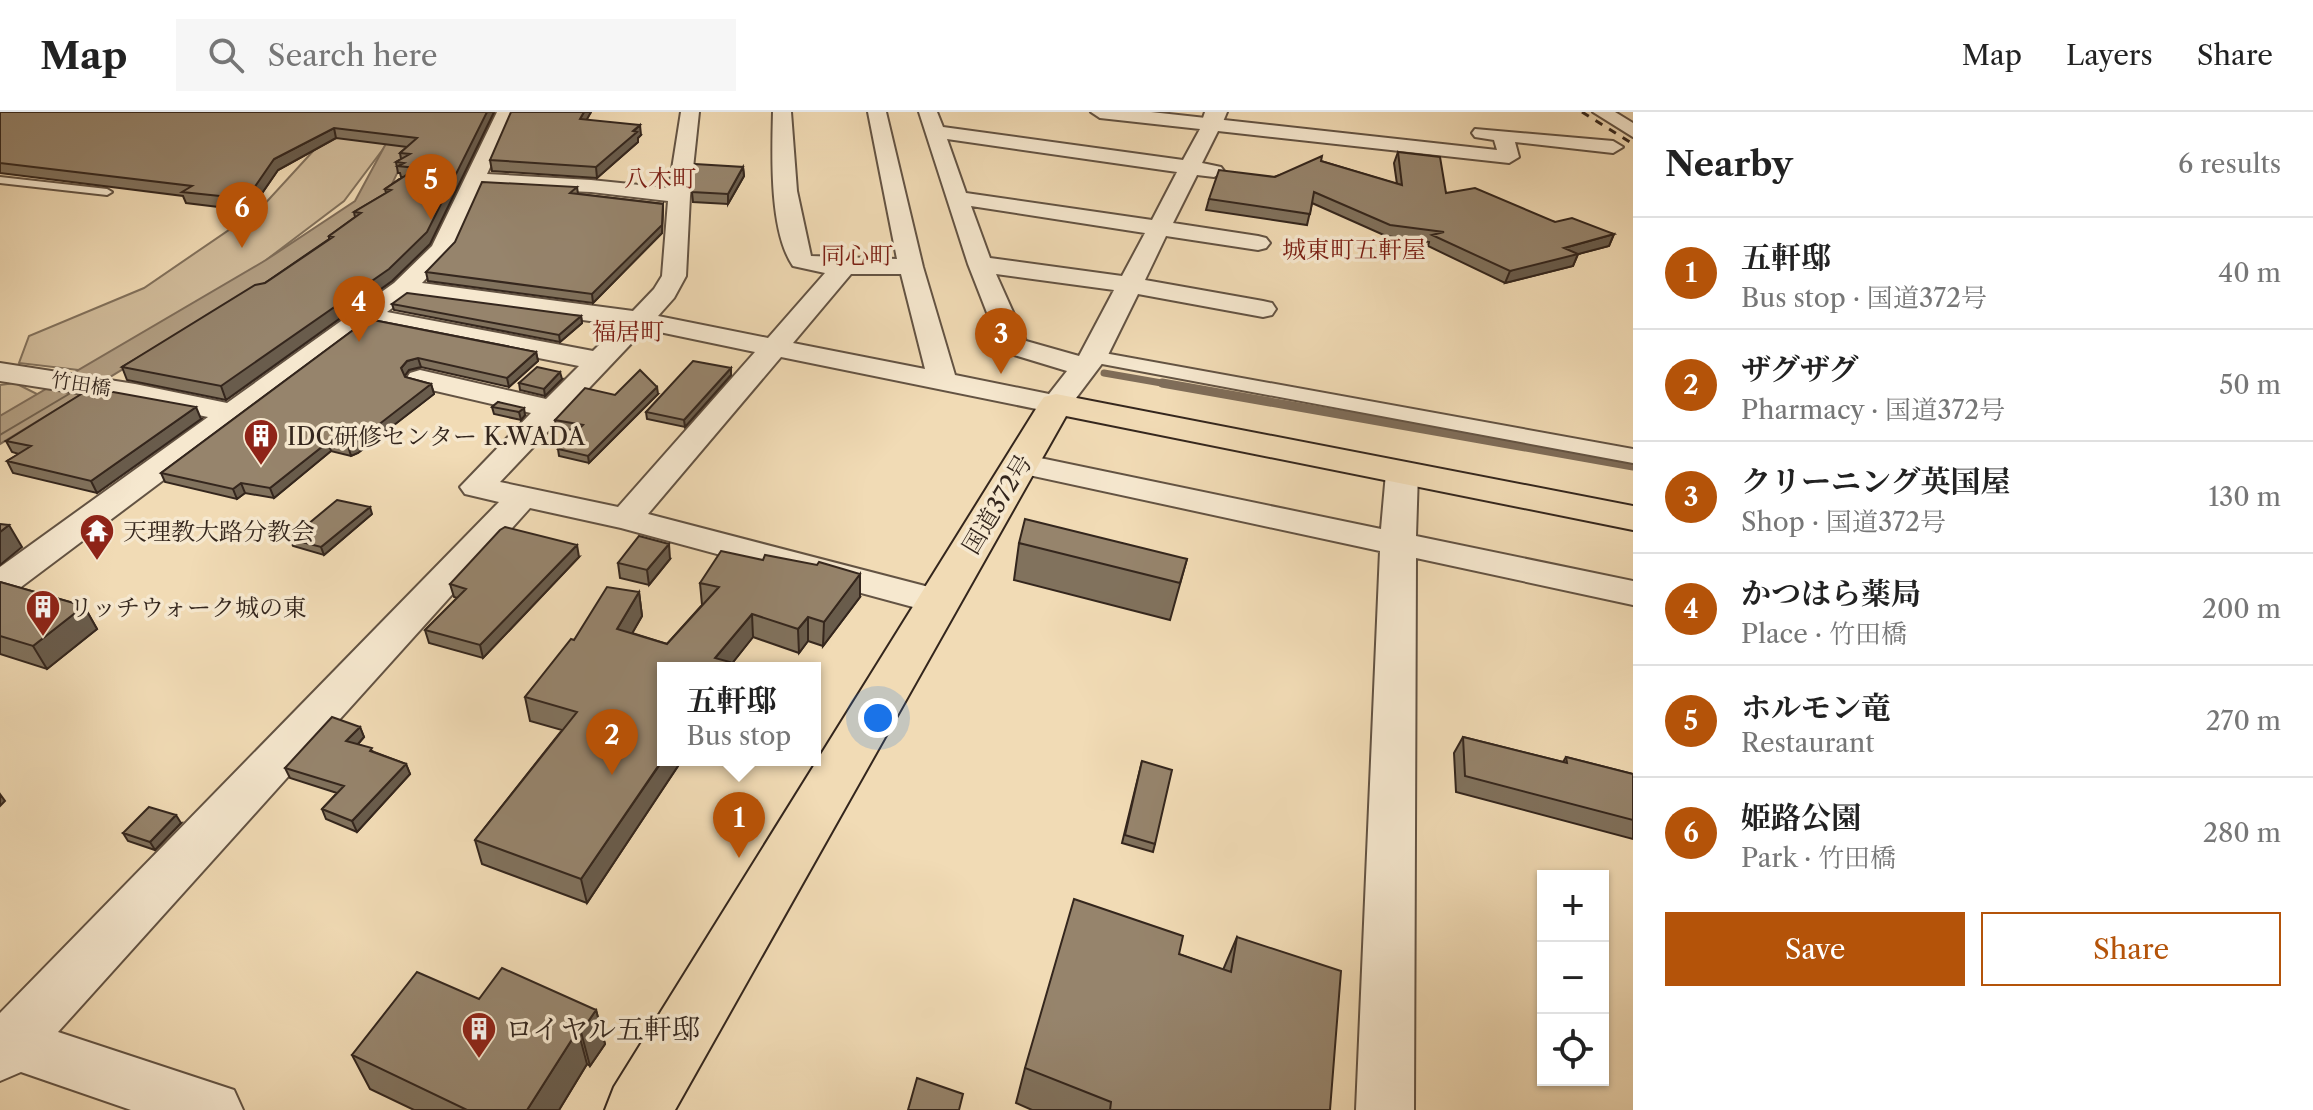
<!DOCTYPE html>
<meta charset="utf-8">
<style>
body{margin:0;font-family:"Libre Caslon Text","Noto Serif JP",serif;background:#f6f6f6;color:#222}
.controls{position:absolute;right:24px;bottom:24px;display:grid;overflow:hidden;border-radius:0px;box-shadow:0 2px 6px #0004}
.controls button{width:72px;height:72px;display:grid;place-items:center;padding:0;border:0;border-bottom:2px solid #e0e0e0;background:#fff;color:#222;font:40px sans-serif}
.you{position:absolute;left:878px;top:606px;width:28px;height:28px;margin:-20px;border:6px solid #fff;border-radius:50%;background:#1a73e8;box-shadow:0 0 0 12px #1a73e833}
.badge{display:grid;place-items:center;width:52px;height:52px;border-radius:50%;background:#b45309;color:#fff;font-size:26px;font-weight:700}
.pin{position:absolute;translate:-50% -66px;filter:drop-shadow(0 2px 4px #0008)}
.pin::after{content:'';position:absolute;top:42px;width:28px;height:24px;background:inherit;clip-path:polygon(0 0,100% 0,50% 100%)}
.popup{position:absolute;left:657px;top:550px;width:164px;height:104px;box-sizing:border-box;display:grid;place-content:center;border-radius:0px;background:#fff;filter:drop-shadow(0 2px 6px #0005);font-size:26px;white-space:nowrap;color:#767676}
.popup b{font-size:30px;color:#222}
.popup::after{content:'';position:absolute;left:50%;top:100%;margin-left:-16px;border:16px solid transparent;border-top-color:#fff}
.list{margin:0;padding:0;list-style:none}
h2{display:flex;justify-content:space-between;align-items:center;height:104px;margin:0;padding:0 32px;font-size:34px}
h2 small{font-size:26px;font-weight:400;color:#767676}
.list li{display:grid;grid-template-columns:52px 1fr auto;gap:24px;align-items:center;box-sizing:border-box;height:112px;padding:0 32px;border-top:2px solid #e0e0e0}
.list b{display:block;font-size:30px;white-space:nowrap}
.list p{margin:0;font-size:26px;white-space:nowrap;color:#767676}
.list em{font-size:26px;font-style:normal;color:#767676}
.actions{display:flex;gap:16px;padding:24px 32px}
.actions a{flex:1;padding:18px 0;border:2px solid #b45309;border-radius:0px;text-align:center;font-size:28px;color:#b45309}
.actions .main{background:#b45309;color:#fff}
.icon{flex:none;width:44px;height:44px;fill:none;stroke:currentColor;stroke-width:2;stroke-linecap:round;stroke-linejoin:round}
.map{position:relative;flex:none;width:1633px;height:998px;overflow:hidden}
header{display:flex;align-items:center;gap:48px;box-sizing:border-box;height:112px;padding:0 40px;background:#fff;border-bottom:2px solid #e0e0e0}
header strong{font-size:38px}
nav{display:flex;gap:44px;margin-inline-start:auto;font-size:28px}
.search{width:560px;height:72px;background:#f6f6f6;display:flex;align-items:center;gap:20px;box-sizing:border-box;padding:0 28px;border-radius:0px;color:#767676;font-size:30px}
main{display:flex}
aside{flex:1;background:#fff}
.map>svg:first-child{display:block}
.green{fill:#d1bc9b;stroke:#82715c;stroke-width:2}
.water{fill:#b19d81;stroke:#7f6d59;stroke-width:2}
.lines{fill:none;stroke-linecap:round;stroke-linejoin:round}
.shore{stroke:#72624f;stroke-width:2}
.stream-far1{stroke:#7f6d59;stroke-width:7}
.stream{stroke:#7f6d59;stroke-width:9}
.service-casing{stroke:#635343;stroke-width:4}
.pedestrian-casing{stroke:#635343;stroke-width:4}
.minor-casing{stroke:#635343;stroke-width:4}
.tertiary-casing{stroke:#635343;stroke-width:4}
.trunk-casing{stroke:#34261d;stroke-width:4}
.service{fill:#f6e8cf;fill-rule:evenodd}
.pedestrian{fill:#f6e8cf;fill-rule:evenodd}
.minor{fill:#f6e8cf;fill-rule:evenodd}
.tertiary{fill:#f6e8cf;fill-rule:evenodd}
.trunk{fill:#f1dbb5;fill-rule:evenodd}
.rail{stroke:#34261d;stroke-width:3;stroke-dasharray:8 8;stroke-linecap:butt}
.wall{fill:#81725d;stroke:#34261d;stroke-width:2}
.shaded-wall{fill:#695c4c;stroke:#34261d;stroke-width:2}
.building{fill:#96846c;stroke:#34261d;stroke-width:2}
.labels{text-anchor:middle;dominant-baseline:central;stroke-width:7;stroke-linejoin:round;paint-order:stroke}
.far-street-label{font-size:20px;fill:#34261d;stroke:#f6e8cf}
.far-quarter-label{font-size:24px;fill:#7a1f14;stroke:#f6e8cf}
.poi-label{font-size:24px;fill:#34261d;stroke:#f6e8cf;text-anchor:start}
.street-label{font-size:24px;fill:#34261d;stroke:#f6e8cf}
.near-poi-label{font-size:28px;fill:#34261d;stroke:#f6e8cf;text-anchor:start}
</style>
<header>
<strong>Map</strong>
<div class="search"><svg class="icon" aria-label="search" viewBox="0 0 24 24"><circle cx="10" cy="10" r="6"/><path d="M15 15l6 6"/></svg>Search here</div>
<nav><a>Map</a><a>Layers</a><a>Share</a></nav>
</header>
<main>
<div class="map">
<svg width="1633" height="998" viewBox="0 0 1633 998">
<rect width="100%" height="100%" fill="#f1dbb5"/>
<filter id="stains"><feTurbulence type="fractalNoise" baseFrequency=".0025" numOctaves="4"/><feColorMatrix values="0 0 0 0 .2 0 0 0 0 .09 0 0 0 0 .02 0 0 0 .5 -.17"/></filter>
<radialGradient id="worn" r=".72"><stop offset=".6" stop-color="#630" stop-opacity="0"/><stop offset="1" stop-color="#630" stop-opacity=".3"/></radialGradient>
<!-- green -->
<path class="green" d="M411,0L344,89L216,186L87,259L19,251L29,224L144,176L261,96L337,13Z
M15,271L45,286L0,311V273Z"/>
<!-- water -->
<path class="water" d="M403,0H426L385,87L345,122L0,332V304L266,148L355,89Z"/>
<g class="lines">
<!-- shore -->
<path class="shore" d="M0,323L69,282"/>
<!-- stream-far1 -->
<path class="stream-far1" d="M1104,261L1173,273"/>
<!-- stream -->
<path class="stream" d="M1162,271L1633,354"/>
<defs>
<path id="service" d="M0,65L107,77L112,80L107,83L0,71Z"/>
<path id="pedestrian" d="M1093,239L1633,337V351L1086,249L1083,245L1086,241Z"/>
<path id="minor" d="M497,0H515L487,62L591,68L669,76L681,0H699L690,84L686,164L674,186L658,204L768,226L825,161L793,154C769,119 772,42 773,0H791L797,79L811,144L897,147L868,0H886L923,155L955,263L1049,282L1067,259L1004,240L1000,234L968,152L919,0H937L943,15L1183,48L1200,17L1100,6L1091,0H1151L1497,38L1494,28L1475,25L1472,21L1475,17L1613,29L1623,35L1613,41L1515,30L1519,45L1509,51L1218,19L1202,51L1221,55L1224,59L1214,65L1197,63L1173,111L1258,124L1266,126L1270,131L1266,136L1258,138L1166,124L1145,168L1263,189L1272,191L1276,197L1272,203L1263,205L1138,182L1107,245L1067,298L1056,301L781,245L648,402L952,481L958,490L952,499L939,502L621,416L530,396L58,920L234,978L243,998H131L21,960L0,969V901L499,390L465,382L460,375L531,301L410,273L406,267L410,261L420,258L546,287L579,254L370,213L13,481L0,485V455L208,305L135,290L0,269V251L135,272L227,291L394,171L432,134ZM947,27L1177,60L1152,108L966,81ZM482,75L591,80L668,89L662,164L654,177L633,199L422,171L454,137ZM971,94L1145,121L1122,164L990,146ZM851,162H901L925,257L793,231ZM996,162L1114,178L1079,244L1026,229ZM408,184L619,213L593,239L387,200ZM645,217L755,240L618,395L500,370Z
M1593,0H1615L1633,11V25Z
M1021,342L1381,417L1386,361L1390,354L1402,351L1414,354L1418,361L1416,424L1633,469V493L1416,446L1414,998H1356L1380,439L1010,359L1005,352L1010,345Z"/>
<path id="tertiary" d="M1205,0H1227L1220,17H1204L1201,12Z"/>
<path id="trunk" d="M1056,282L1633,394V418L1066,304L675,998H605L614,975L1039,292L1044,285Z"/>
</defs>
<!-- service casing -->
<use href="#service" class="service-casing"/>
<!-- pedestrian casing -->
<use href="#pedestrian" class="pedestrian-casing"/>
<!-- minor casing -->
<use href="#minor" class="minor-casing"/>
<!-- tertiary casing -->
<use href="#tertiary" class="tertiary-casing"/>
<!-- trunk casing -->
<use href="#trunk" class="trunk-casing"/>
<!-- service -->
<use href="#service" class="service"/>
<!-- pedestrian -->
<use href="#pedestrian" class="pedestrian"/>
<!-- minor -->
<use href="#minor" class="minor"/>
<!-- tertiary -->
<use href="#tertiary" class="tertiary"/>
<!-- trunk -->
<use href="#trunk" class="trunk"/>
<!-- rail -->
<path class="rail" d="M1582,0L1633,32"/>
</g>
<!-- wall -->
<path class="wall" d="M0,0H494L430,132L392,169L226,288L127,268L122,255L265,171L329,127V124L355,105L354,100L386,81L385,77L402,65H401L400,61H398L396,50L401,47L400,41L407,35L336,26L278,58L258,87L243,98L186,91L183,84L0,61Z
M591,0L586,8L641,23L638,26V30L597,66L492,59L490,48Z
M1398,40L1446,81L1555,110L1614,122L1609,134L1578,142L1573,154L1505,171L1428,134L1429,130L1386,124L1312,91L1307,113L1206,98L1209,87L1321,49L1397,72L1394,51Z
M743,55L744,64L728,92L693,90L692,80Z
M577,75L578,82L663,92L662,121L593,191L428,169L426,160Z
M392,192L581,204L582,211L560,230L394,198Z
M368,207L536,240L538,249L509,275L421,255L409,258L404,264L405,265L431,272L434,282L358,341L351,344L331,339L274,386L245,381L237,387L165,370L161,361Z
M731,256V263L685,315L647,307L646,300Z
M562,267L545,284L520,278L519,271Z
M658,282L589,351L559,344L558,337L577,319L556,315L555,308L615,283Z
M498,290L525,303L521,308L494,302L492,295Z
M201,307L97,381L13,361L7,349L19,342L12,340L6,329Z
M372,402L324,443L293,434L290,427Z
M1019,431L1187,447L1170,508L1014,468Z
M579,445L483,546L429,531L425,518L457,486L454,485L450,472Z
M670,447L649,473L620,466L618,451Z
M0,470L84,494L97,517L47,557L0,542Z
M700,471L860,485L823,534L808,529L799,541L753,525L730,554L663,648H682L587,791L482,752L475,728L562,618L530,609L525,585L574,528L639,480L642,504L632,521L667,532L702,493Z
M360,615L364,625L358,632L374,640L406,652L410,662L357,720L326,707L322,697L337,681L290,666L285,656Z
M1463,625L1563,650L1566,645L1633,662V727L1456,680L1454,641Z
M1142,649L1155,732L1153,740L1122,731Z
M181,711L155,738L128,729L123,721Z
M1237,825L1330,998H1032L1016,991L1025,956L1179,842L1223,858Z
M479,887L596,898L605,932L590,954L587,952L559,998H414L370,977L352,943Z"/>
<!-- shaded-wall -->
<path class="shaded-wall" d="M487,0H494L430,132L392,169L226,288L221,274Z
M584,0H591L581,18L580,7Z
M640,13L641,23L638,26V30L597,66L596,55Z
M334,16L336,26L278,58L258,87L243,98L239,86L274,47Z
M743,55L744,64L728,92V82Z
M663,92L662,121L593,191L592,182Z
M1614,122L1609,134L1578,142L1573,154L1505,171L1510,159L1564,136Z
M581,204L582,211L560,230L559,223Z
M536,240L538,249L509,275L507,266Z
M418,246L421,255L409,258L404,265L401,256L407,249Z
M731,256V263L685,315L684,308Z
M560,260L562,267L545,284L544,277Z
M431,272L434,282L358,341L351,344L348,334Z
M657,275L658,282L589,351L588,344Z
M196,295L201,307L97,381L91,369Z
M524,296L525,303L521,308L519,300Z
M328,330L331,339L274,386L270,376Z
M241,371L245,381L237,387L233,377Z
M370,395L372,402L324,443L321,435Z
M9,413L22,435L0,453V420Z
M669,432L670,447L649,473L647,458Z
M577,433L579,445L483,546L480,533Z
M860,462V485L823,534L824,510Z
M639,480L642,504L621,541L617,517Z
M84,494L97,517L47,557L33,534Z
M752,502L753,525L730,554V556H716L715,546Z
M808,505V529L799,541L798,517Z
M360,615L364,625L351,640L346,629Z
M663,648H682L587,791L581,767Z
M406,652L410,662L357,720L352,709Z
M0,682L5,689L0,694Z
M176,703L181,711L155,738L150,730Z
M596,898L605,932L590,954L581,920Z
M578,918L587,952L559,998H527Z"/>
<!-- building -->
<path class="building" d="M0,0H487L427,120L389,157L221,274L122,255L255,173L265,171L333,125L329,124L361,101L354,100L391,78L385,77L417,56L398,54L404,51L396,50L410,42L400,41L417,26L334,16L274,47L254,76L239,86L182,80L192,74L0,51Z
M511,0H584L580,7L640,13L633,19L637,20L596,55L490,48Z
M1398,40L1440,45L1446,81L1475,76L1555,110L1572,106L1614,122L1564,136L1578,142L1510,159L1432,123L1444,120L1390,113L1314,80L1310,102L1209,87L1219,58L1275,65L1322,44L1321,49L1402,73Z
M695,52L743,55L728,82L692,80Z
M482,70L577,75L570,81L663,92L662,113L592,182L426,160L455,130Z
M407,181L581,204L559,223L392,192Z
M368,207L536,240L507,266L418,246L407,249L401,256L405,265L431,272L355,331L348,334L328,330L270,376L241,371L233,377L161,361Z
M693,249L731,256L684,308L646,300Z
M537,255L560,260L544,277L519,271Z
M640,258L657,275L588,344L558,337L583,313L555,308L585,276L615,283Z
M91,276L196,295L91,369L7,349L31,334L6,329Z
M498,290L524,296L519,300L492,295Z
M337,388L370,395L321,435L290,427Z
M1025,407L1187,447L1180,471L1019,431Z
M0,412L9,413L0,420Z
M505,415L577,433L480,533L425,518L466,477L450,472L500,418Z
M639,424L669,432L647,458L618,451Z
M721,439L763,448L765,443L817,453L819,450L860,462L824,510L808,505L798,517L752,502L715,546L730,550L726,556H663V647L581,767L475,728L577,600L525,585L571,527L574,528L607,475L639,480L617,517L667,532L719,475L700,471Z
M0,470L84,494L33,534L0,524Z
M332,605L360,615L346,629L372,636L370,639L406,652L352,709L322,697L344,674L285,656Z
M1463,625L1567,651L1566,645L1633,662V708L1465,664Z
M1142,649L1172,658L1155,732L1125,723Z
M149,695L176,703L150,730L123,721Z
M1074,787L1183,824L1179,842L1231,860L1237,825L1341,859L1330,998H1110L1111,990L1025,956Z
M502,856L596,898L581,920L578,918L527,998H467L352,943L417,860L479,887Z
M917,966L963,982L959,998H908Z"/>
<!-- icons -->
<defs>
<symbol id="building-pin" viewBox="-11 -11 22 30"><path d="M0 17L-7.5 6A9.5 9.5 0 1 1 7.5 6Z" fill="#8f2418" stroke="#f6e8cf"/><path d="M-4-6H4V6H1V3H-1V6H-4ZM-2.5-4.3h1.7v1.8h-1.7ZM.8-4.3h1.7v1.8H.8ZM-2.5-1h1.7V.8h-1.7ZM.8-1h1.7V.8H.8Z" fill="#fff"/></symbol>
<symbol id="temple-pin" viewBox="-11 -11 22 30"><path d="M0 17L-7.5 6A9.5 9.5 0 1 1 7.5 6Z" fill="#8f2418" stroke="#f6e8cf"/><path d="M0-6L5-2H3V0L6.5 2.5H4V6H1.5V3h-3V6H-4V2.5H-6.5L-3 0V-2H-5Z" fill="#fff"/></symbol>
</defs>
<g fill-rule="evenodd">
<use href="#building-pin" x="241" y="304" width="40" height="54"/>
<use href="#temple-pin" x="77" y="399" width="40" height="54"/>
<use href="#building-pin" x="23" y="475" width="40" height="54"/>
<use href="#building-pin" x="459" y="897" width="40" height="54"/>
</g>
<g class="labels">
<!-- far-street labels -->
<g class="far-street-label">
<text transform="translate(81 272) rotate(9)">竹田橋</text>
</g>
<!-- far-quarter labels -->
<g class="far-quarter-label">
<text x="660" y="66">八木町</text>
<text x="1354" y="137">城東町五軒屋</text>
<text x="857" y="143">同心町</text>
<text x="628" y="219">福居町</text>
</g>
<!-- poi labels -->
<g class="poi-label">
<text x="287" y="324">IDC研修センター K.WADA</text>
<text x="123" y="419">天理教大路分教会</text>
<text x="69" y="495">リッチウォーク城の東</text>
</g>
<!-- street labels -->
<g class="street-label">
<text transform="translate(997 392) rotate(-59)">国道372号</text>
</g>
<!-- near-poi labels -->
<g class="near-poi-label">
<text x="505" y="917">ロイヤル五軒邸</text>
</g>
</g>
<rect width="100%" height="100%" filter="url(#stains)"/>
<rect width="100%" height="100%" fill="url(#worn)"/>
</svg>
<div class="controls">
<button>+</button>
<button>−</button>
<button><svg class="icon" aria-label="locate" viewBox="0 0 24 24"><circle cx="12" cy="12" r="6"/><path d="M12 2v4M12 18v4M2 12h4M18 12h4"/></svg></button>
</div>
<div class="you"></div>
<div class="pin badge" style="left:739px;top:746px">1</div>
<div class="popup"><b>五軒邸</b>Bus stop</div>
<div class="pin badge" style="left:612px;top:663px">2</div>
<div class="pin badge" style="left:1001px;top:262px">3</div>
<div class="pin badge" style="left:359px;top:230px">4</div>
<div class="pin badge" style="left:431px;top:108px">5</div>
<div class="pin badge" style="left:242px;top:136px">6</div>
</div>
<aside>
<h2>Nearby<small>6 results</small></h2>
<ul class="list">
<li><span class="badge">1</span><div><b>五軒邸</b><p>Bus stop · 国道372号</p></div><em>40 m</em></li>
<li><span class="badge">2</span><div><b>ザグザグ</b><p>Pharmacy · 国道372号</p></div><em>50 m</em></li>
<li><span class="badge">3</span><div><b>クリーニング英国屋</b><p>Shop · 国道372号</p></div><em>130 m</em></li>
<li><span class="badge">4</span><div><b>かつはら薬局</b><p>Place · 竹田橋</p></div><em>200 m</em></li>
<li><span class="badge">5</span><div><b>ホルモン竜</b><p>Restaurant</p></div><em>270 m</em></li>
<li><span class="badge">6</span><div><b>姫路公園</b><p>Park · 竹田橋</p></div><em>280 m</em></li>
</ul>
<div class="actions"><a class="main">Save</a><a>Share</a></div>
</aside>
</main>
